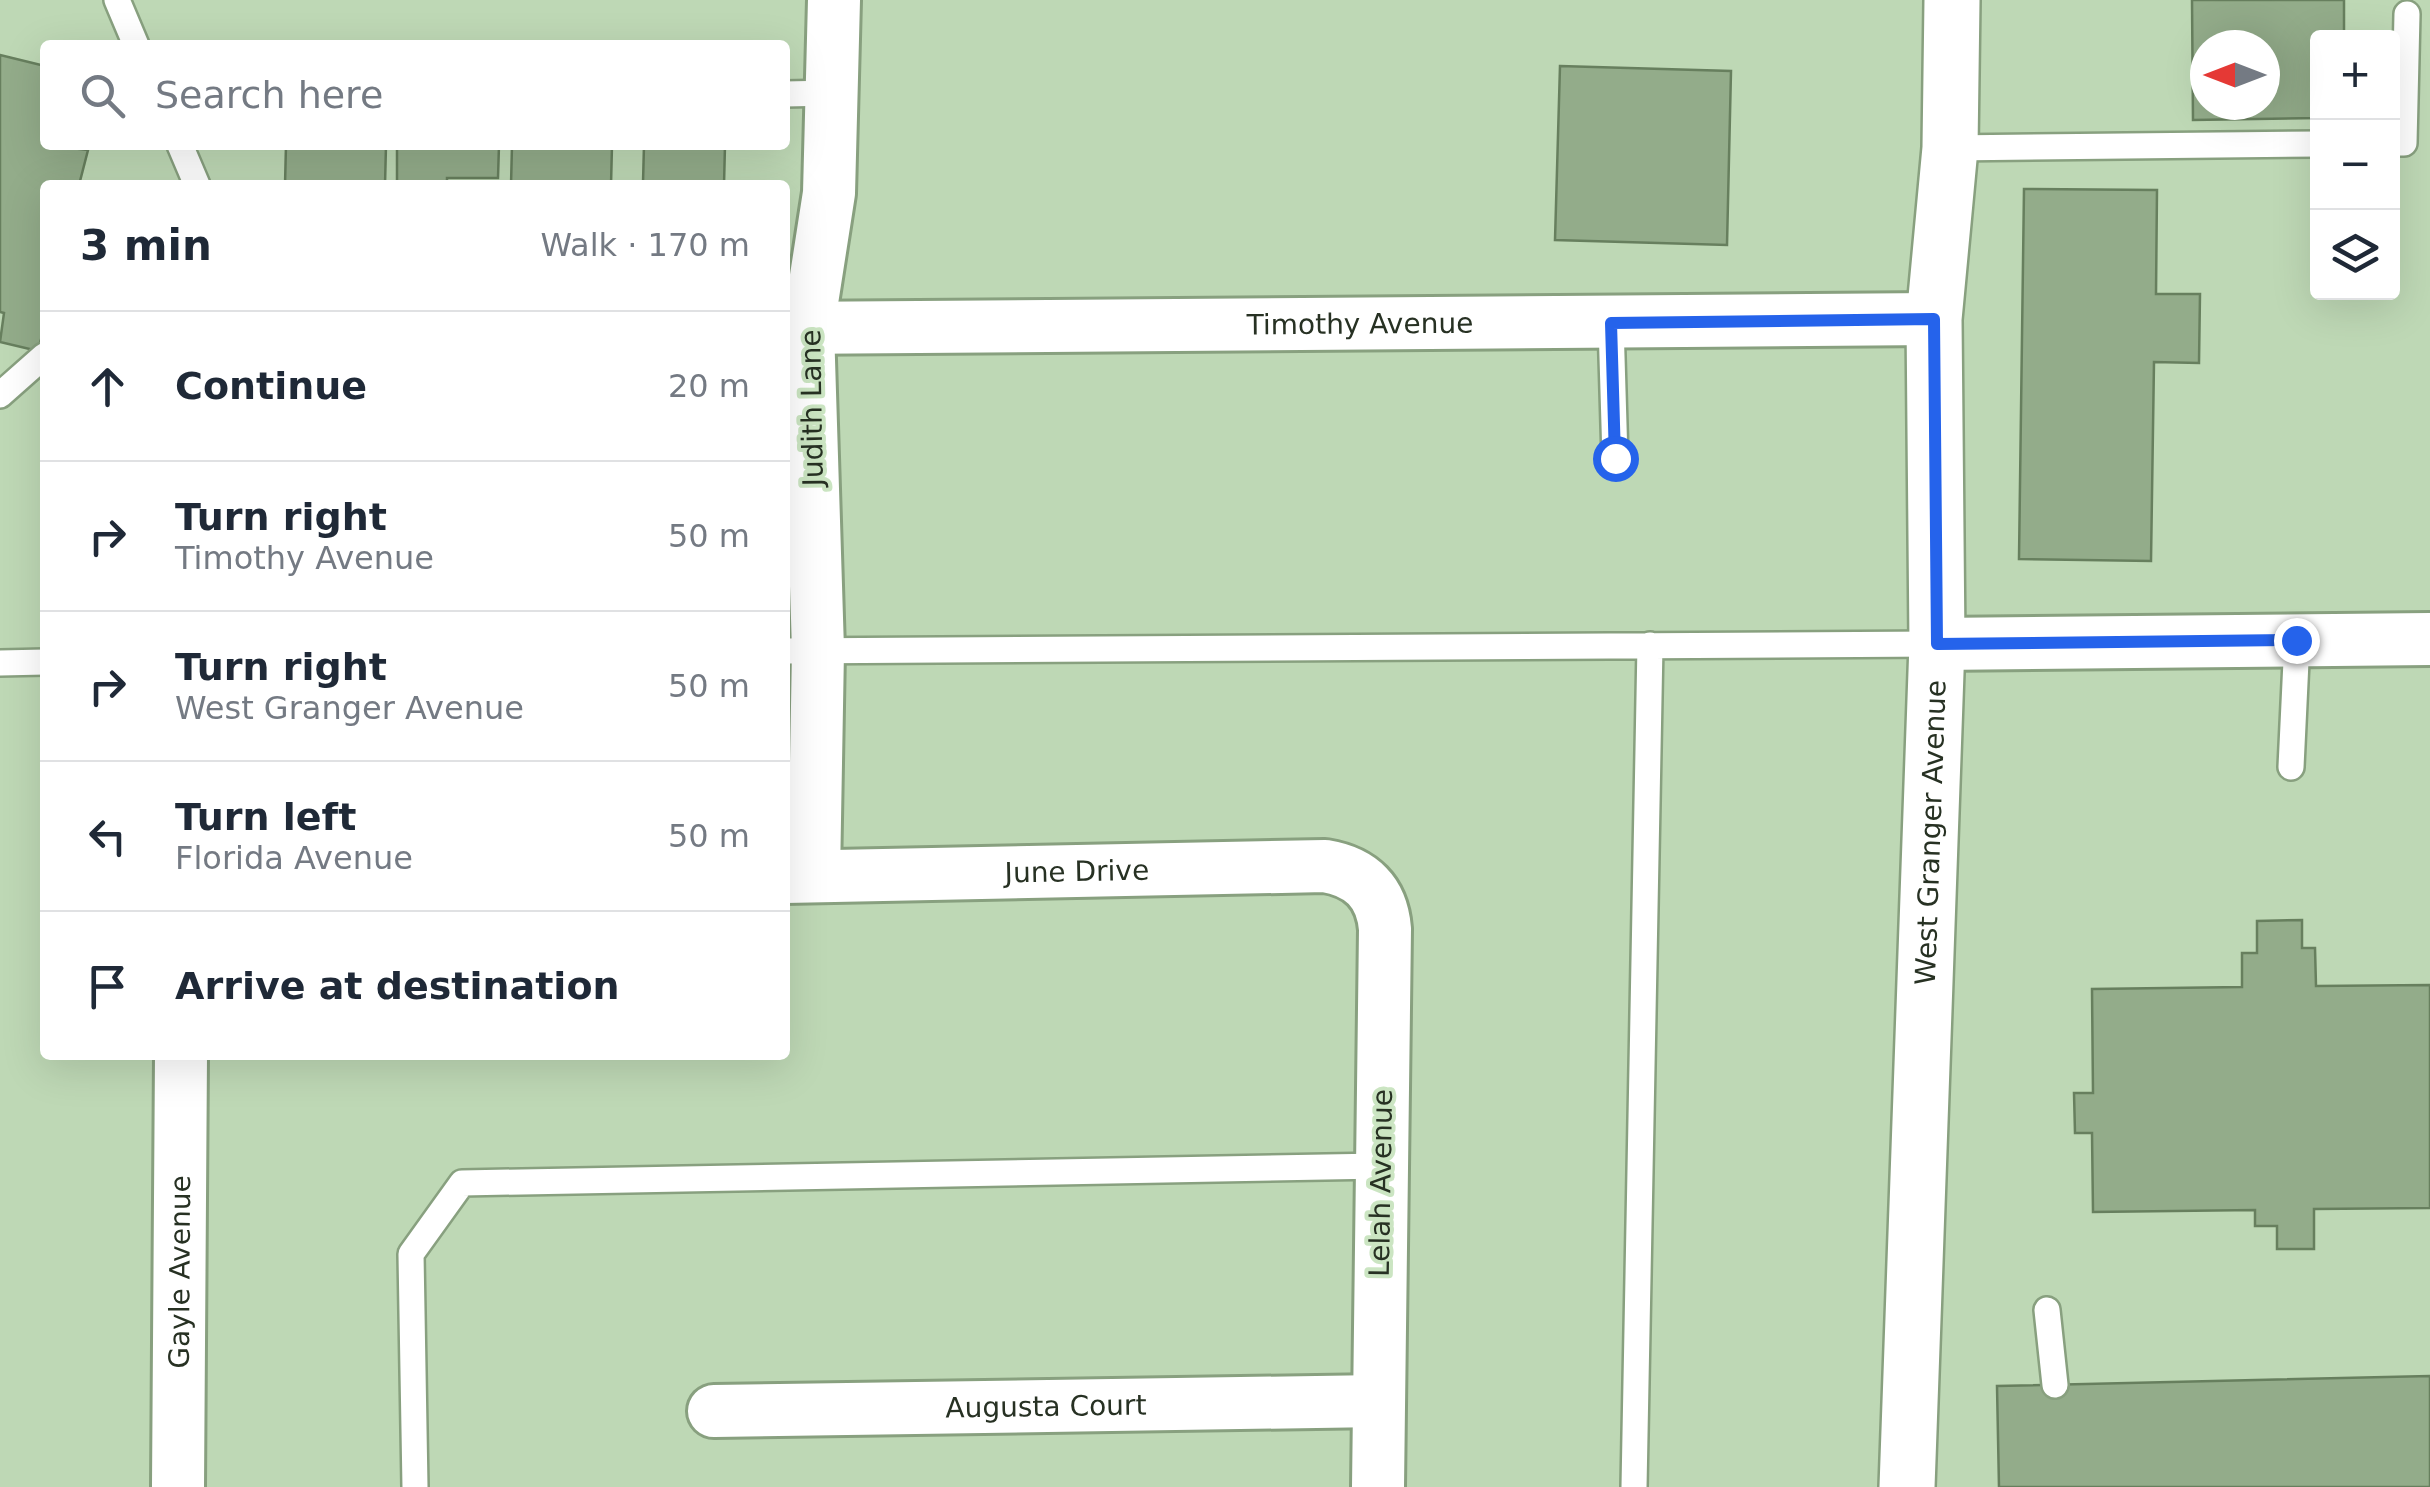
<!DOCTYPE html>
<meta charset="utf-8">
<style>
body{margin:0;font-family:"DejaVu Sans",sans-serif;background:#f6f6f7;color:#1f2937}
.controls{position:absolute;right:30px;top:30px;display:grid;overflow:hidden;border-radius:10px;box-shadow:0 10px 40px #0002}
.controls button{width:90px;height:90px;display:grid;place-items:center;padding:0;border:0;border-bottom:2px solid #e0e1e3;background:#fff;color:#1f2937;font:50px sans-serif}
.compass{position:absolute;left:2190px;top:30px;width:90px;height:90px;border-radius:50%;background:#fff;box-shadow:0 10px 40px #0002;rotate:270deg}
.stop{position:absolute;width:30px;height:30px;margin:-22px;border:8px solid #2563eb;border-radius:50%;background:#fff}
.stop.end{background:#2563eb;border-color:#fff;box-shadow:0 2px 10px #0008}
.list{margin:0;padding:0;list-style:none}
h2{display:flex;justify-content:space-between;align-items:center;height:130px;margin:0;padding:0 40px;font-size:42px}
h2 small{font-size:32px;font-weight:400;color:#747a83}
.list li{display:grid;grid-template-columns:65px 1fr auto;gap:30px;align-items:center;box-sizing:border-box;height:150px;padding:0 40px;border-top:2px solid #e0e1e3}
.list b{display:block;font-size:38px;white-space:nowrap}
.list p{margin:0;font-size:32px;white-space:nowrap;color:#747a83}
.list em{font-size:32px;font-style:normal;color:#747a83}
.icon{flex:none;width:55px;height:55px;fill:none;stroke:currentColor;stroke-width:2;stroke-linecap:round;stroke-linejoin:round}
.map{position:relative;flex:none;width:2430px;height:1487px;overflow:hidden}
.search{position:absolute;background:#fff;box-shadow:0 10px 40px #0002;left:40px;top:40px;width:750px;height:110px;display:flex;align-items:center;gap:25px;box-sizing:border-box;padding:0 35px;border-radius:10px;color:#747a83;font-size:38px}
.panel{position:absolute;background:#fff;box-shadow:0 10px 40px #0002;left:40px;top:180px;width:750px;height:880px;border-radius:10px}
.map>svg:first-child{display:block}
.building{fill:#93ac8a;stroke:#677f5e;stroke-width:2.5;fill-rule:evenodd}
.lines{fill:none;stroke-linecap:round;stroke-linejoin:round}
.service-casing{stroke:#88a07f;stroke-width:30}
.minor-casing{stroke:#88a07f;stroke-width:58}
.tertiary-casing{stroke:#88a07f;stroke-width:60}
.service{stroke:#fff;stroke-width:25}
.minor{stroke:#fff;stroke-width:52}
.tertiary{stroke:#fff;stroke-width:55}
.route{stroke:#2563eb;stroke-width:12}
.labels{text-anchor:middle;dominant-baseline:central;stroke-width:8;stroke-linejoin:round;paint-order:stroke}
.street-label{font-size:28px;fill:#273123;stroke:#cbe5c2}
</style>
<div class="map">
<svg width="2430" height="1487" viewBox="0 0 2430 1487">
<rect width="100%" height="100%" fill="#bed8b5"/>
<!-- building -->
<path class="building" d="M2192,0H2344V38H2318V118L2193,120ZM2205,45H2265V105H2205Z
M0,55L45,66V145L88,150L79,185H45V324L38,351L0,342L4,313L0,312Z
M1560,66L1731,71L1727,245L1555,240Z
M286,145H386L385,185H285Z
M397,145H499L498,178H447V185H397Z
M512,145H612L611,185H511Z
M644,145H725L724,185L643,183Z
M2024,189L2157,190L2156,294H2200L2199,363L2154,362L2151,561L2019,559Z
M2302,920V948H2315L2316,986L2430,985V1208L2314,1209V1249H2277V1226H2255V1210L2093,1212L2092,1133H2075L2074,1093H2093L2092,989L2242,987V953H2257V921Z
M2430,1376V1487H1999L1997,1386Z"/>
<g class="lines">
<defs>
<path id="service" d="M117,0L136,45
M785,94L832,93
M2392,143H2404L2407,14
M180,145L197,185
M1950,148L2318,144
M1611,323L1615,459
M0,395L44,356
M785,651L1937,644
M0,663L45,662
M2291,767L2297,640
M2047,1310L2055,1385
M415,1487L411,1254L462,1183L1381,1166
M1634,1487L1650,645"/>
<g id="minor">
<path id="s1" d="M785,328L1934,319"/>
<path d="M1937,644L2430,639"/>
<path d="M814,876L818,650L808,328L829,193L834,0"/>
<path id="s2" d="M785,877L1325,866C1361,872 1382,892 1385,929L1378,1487"/>
<path id="s3" d="M714,1411L1379,1401"/>
<path id="s4" d="M178,1487L181,1055"/>
</g>
<g id="tertiary">
<path id="s5" d="M1907,1487L1937,644L1934,319L1950,148L1952,0"/>
</g>
</defs>
<!-- service casing -->
<use href="#service" class="service-casing"/>
<!-- minor casing -->
<use href="#minor" class="minor-casing"/>
<!-- tertiary casing -->
<use href="#tertiary" class="tertiary-casing"/>
<!-- service -->
<use href="#service" class="service"/>
<!-- minor -->
<use href="#minor" class="minor"/>
<!-- tertiary -->
<use href="#tertiary" class="tertiary"/>
</g>
<g class="lines">
<!-- route -->
<path class="route" d="M1615,458L1611,323L1934,319L1937,644L2296,640"/>
</g>
<g class="labels">
<!-- street labels -->
<g class="street-label">
<text stroke="none"><textPath href="#s1" startOffset="575">Timothy Avenue</textPath></text>
<text transform="translate(812 408) rotate(-91)">Judith Lane</text>
<text stroke="none"><textPath href="#s5" startOffset="655">West Granger Avenue</textPath></text>
<text stroke="none"><textPath href="#s2" startOffset="292">June Drive</textPath></text>
<text transform="translate(1381 1183) rotate(-89)">Lelah Avenue</text>
<text stroke="none"><textPath href="#s4" startOffset="215">Gayle Avenue</textPath></text>
<text stroke="none"><textPath href="#s3" startOffset="332">Augusta Court</textPath></text>
</g>
</g>
</svg>
<div class="controls">
<button>+</button>
<button>−</button>
<button><svg class="icon" aria-label="layers" viewBox="0 0 24 24"><path d="M12 4l9 5-9 5-9-5zM3 14l9 5 9-5"/></svg></button>
</div>
<svg class="compass" viewBox="-18 -18 36 36"><path d="M0-13l5 13h-10z" fill="#e53935"/><path d="M0 13l5-13h-10z" fill="#747a83"/></svg>
<div class="stop" style="left:1615px;top:458px"></div>
<div class="stop end" style="left:2296px;top:640px"></div>
<div class="search"><svg class="icon" aria-label="search" viewBox="0 0 24 24"><circle cx="10" cy="10" r="6"/><path d="M15 15l6 6"/></svg>Search here</div>
<section class="panel">
<h2>3 min<small>Walk · 170 m</small></h2>
<ul class="list">
<li><svg class="icon" aria-label="ahead" viewBox="0 0 24 24"><path d="M12 20V5M6 11l6-6 6 6"/></svg><div><b>Continue</b></div><em>20 m</em></li>
<li><svg class="icon" aria-label="right" viewBox="0 0 24 24"><path d="M7 20v-9h11M14 6l5 5-5 5"/></svg><div><b>Turn right</b><p>Timothy Avenue</p></div><em>50 m</em></li>
<li><svg class="icon" aria-label="right" viewBox="0 0 24 24"><path d="M7 20v-9h11M14 6l5 5-5 5"/></svg><div><b>Turn right</b><p>West Granger Avenue</p></div><em>50 m</em></li>
<li><svg class="icon" aria-label="left" viewBox="0 0 24 24"><path d="M17 20v-9H6M10 6l-5 5 5 5"/></svg><div><b>Turn left</b><p>Florida Avenue</p></div><em>50 m</em></li>
<li><svg class="icon" aria-label="arrive" viewBox="0 0 24 24"><path d="M6 21V4h12l-3 4 3 4H6"/></svg><div><b>Arrive at destination</b></div></li>
</ul>
</section>
</div>
